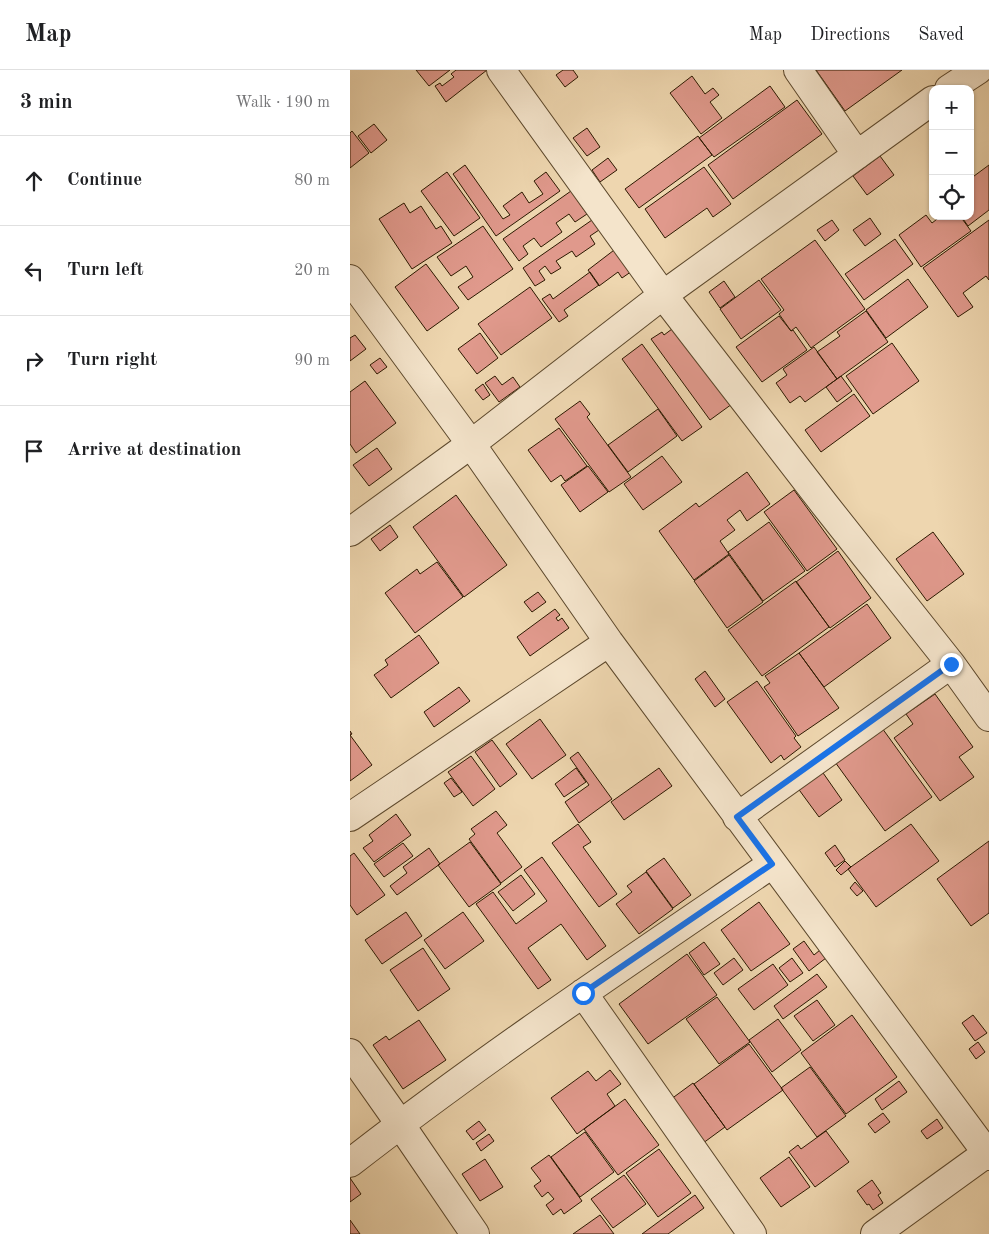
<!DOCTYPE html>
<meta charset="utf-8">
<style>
body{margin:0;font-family:"Old Standard TT",serif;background:#f2f2f2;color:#202124}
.controls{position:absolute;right:15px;top:15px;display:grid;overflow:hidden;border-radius:10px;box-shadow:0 1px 4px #0004}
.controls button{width:45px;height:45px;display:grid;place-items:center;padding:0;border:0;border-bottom:1px solid #e0e0e0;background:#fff;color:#202124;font:25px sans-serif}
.stop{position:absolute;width:15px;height:15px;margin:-11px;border:4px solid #1a73e8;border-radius:50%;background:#fff}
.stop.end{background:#1a73e8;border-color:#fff;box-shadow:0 1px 5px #0008}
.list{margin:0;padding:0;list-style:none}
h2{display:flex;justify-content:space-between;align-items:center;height:65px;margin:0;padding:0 20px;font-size:21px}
h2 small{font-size:16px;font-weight:400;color:#757577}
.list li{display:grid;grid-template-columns:32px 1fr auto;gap:15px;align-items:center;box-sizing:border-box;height:90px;padding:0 20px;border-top:1px solid #e0e0e0}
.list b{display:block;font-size:19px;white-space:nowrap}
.list em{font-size:16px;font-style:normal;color:#757577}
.icon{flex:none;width:28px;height:28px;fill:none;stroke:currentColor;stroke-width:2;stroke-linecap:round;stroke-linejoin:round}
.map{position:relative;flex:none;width:639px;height:1164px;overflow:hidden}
header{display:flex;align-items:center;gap:30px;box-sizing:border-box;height:70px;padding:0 25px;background:#fff;border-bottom:1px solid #e0e0e0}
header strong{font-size:24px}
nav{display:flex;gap:28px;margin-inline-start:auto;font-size:18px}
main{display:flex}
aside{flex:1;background:#fff}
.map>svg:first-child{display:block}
.building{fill:#e0998c;stroke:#2c1900}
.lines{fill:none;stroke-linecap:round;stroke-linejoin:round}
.minor-casing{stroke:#5c482c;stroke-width:30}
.minor{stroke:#f4e4cb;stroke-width:28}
.route{stroke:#1a73e8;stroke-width:6}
</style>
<header>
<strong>Map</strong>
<nav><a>Map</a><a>Directions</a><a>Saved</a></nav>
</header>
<main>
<aside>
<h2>3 min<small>Walk · 190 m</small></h2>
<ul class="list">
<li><svg class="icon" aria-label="ahead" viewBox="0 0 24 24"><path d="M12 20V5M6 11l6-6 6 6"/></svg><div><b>Continue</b></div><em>80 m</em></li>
<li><svg class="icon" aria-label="left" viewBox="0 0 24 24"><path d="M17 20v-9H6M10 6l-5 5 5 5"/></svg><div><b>Turn left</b></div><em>20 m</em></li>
<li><svg class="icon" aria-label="right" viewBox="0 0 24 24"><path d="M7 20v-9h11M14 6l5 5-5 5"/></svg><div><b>Turn right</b></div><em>90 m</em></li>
<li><svg class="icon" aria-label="arrive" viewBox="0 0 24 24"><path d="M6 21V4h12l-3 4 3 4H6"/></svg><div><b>Arrive at destination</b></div></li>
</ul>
</aside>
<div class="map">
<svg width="639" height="1164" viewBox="0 0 639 1164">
<rect width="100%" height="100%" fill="#eed6af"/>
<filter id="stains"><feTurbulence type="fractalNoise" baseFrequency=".004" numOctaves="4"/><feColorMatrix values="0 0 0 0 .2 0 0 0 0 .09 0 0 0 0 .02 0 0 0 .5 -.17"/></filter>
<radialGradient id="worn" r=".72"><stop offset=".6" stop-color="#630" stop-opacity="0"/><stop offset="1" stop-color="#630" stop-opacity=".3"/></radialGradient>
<!-- building -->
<path class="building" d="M66,0H100L79,16Z
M106,0H137L96,32L85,16L90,13L92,16L104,7L101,4Z
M213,0H223L228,7L215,17L206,5Z
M466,0H552L495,41Z
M342,6L355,24L363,18L369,25L360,32L372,48L351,64L320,23Z
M420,16L435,37L364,87L349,68Z
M447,30L472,64L383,129L358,95Z
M24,54L37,70L21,83L8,66Z
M237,58L250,77L237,86L223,68Z
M2,61L19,83L0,98V63Z
M348,66L362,85L289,138L275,119Z
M530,86L544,105L517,125L503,106Z
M258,88L267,100L250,112L242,100Z
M115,95L153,149L160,145L153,136L172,122L179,133L193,124L184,111L196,102L210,121L146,166L103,104Z
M639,95V140L618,156L611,146H620V109Z
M354,97L381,134L363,147L357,138L315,168L295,139Z
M97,102L130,148L104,166L71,121Z
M221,121L237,144L225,152L219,144L206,153L212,162L191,177L184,168L173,176L178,184L169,191L153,169Z
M54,133L60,143L71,136L86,159L91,156L102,173L62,199L29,149Z
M576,145L582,153L591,146H610L621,161L571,197L549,165Z
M520,148L531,164L515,176L503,160Z
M242,150L249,160L240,166L245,174L226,187L222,181L206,191L211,198L201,204L195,196L189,201L195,210L185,216L173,198Z
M482,150L489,160L475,171L467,160Z
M639,150V210L636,206L613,223L623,237L608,247L573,198Z
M133,156L163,199L118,230L108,217L123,207L116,196L101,206L87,187Z
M545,169L563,194L514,230L495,204Z
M465,170L515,239L461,278L446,257L441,261L429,244L434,240L411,209Z
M272,174L285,199L272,208L268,202L249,216L238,200Z
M76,194L109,238L77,261L45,217Z
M240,202L249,215L214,240L218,246L209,252L192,229L200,224L203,229Z
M558,209L578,237L536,268L516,240Z
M409,210L431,240L391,269L370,239Z
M374,211L385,227L370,238L359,222Z
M180,217L202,248L151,285L128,254Z
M516,241L538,272L487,309L467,282L490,266L487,262Z
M429,246L441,261L443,260L457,280L412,312L386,277Z
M326,256L382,334L360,350L301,269L312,262L314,265Z
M130,263L148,288L127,304L108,279Z
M5,265L16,279L0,291V268Z
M542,273L569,311L523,344L496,306Z
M292,274L352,357L332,371L272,289Z
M464,277L487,309L455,332L450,326L440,333L426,313L437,305L433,299Z
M30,288L37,297L27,304L20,295Z
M145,306L152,315L163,307L170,317L149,332L135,313Z
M491,306L502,321L487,332L476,317Z
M15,311L46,353L6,383L0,374V322Z
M133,314L140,325L133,330L125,320Z
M504,324L520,346L471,382L455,360Z
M230,331L240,344L237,347L281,407L259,422L205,349Z
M308,339L327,366L278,402L258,375Z
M209,358L237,396L215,411L211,405L201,412L178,380Z
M27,378L42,399L19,416L3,395Z
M312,386L332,412L293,440L274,414Z
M238,396L258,422L230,442L211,415Z
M397,402L420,434L397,451L390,440L377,450L385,460L370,471L379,484L344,510L309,461L346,433L349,437Z
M444,420L487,479L457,501L414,442Z
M106,425L157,495L114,527L63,457Z
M419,452L455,501L413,531L378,482Z
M40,455L48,467L30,481L21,469Z
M583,462L614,504L577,531L546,489Z
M488,481L521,528L480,558L446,512Z
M379,485L413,532L377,558L344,511Z
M87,492L113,527L65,563L35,523L67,499L70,504Z
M446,511L479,557L412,606L378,560Z
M188,522L196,532L182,542L174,532Z
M517,534L541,568L474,617L449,583Z
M205,539L210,545L206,548L208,551L212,548L219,558L180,586L167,567Z
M69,565L89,593L41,628L24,605L38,595L35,590Z
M449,583L489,638L448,666L414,617L420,613L415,606Z
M355,601L375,629L365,637L345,609Z
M407,611L446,666L444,668L451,677L434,690L431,685L421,693L377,632Z
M109,617L120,631L84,657L74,642Z
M585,624L623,677L609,687L624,707L590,731L544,668L563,654L556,644Z
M190,649L216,685L182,709L156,674Z
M532,658L582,727L535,761L485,692Z
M0,661L2,664L0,665L22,695L0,711Z
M142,670L167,704L150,717L125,682Z
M228,682L262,729L229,753L215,732L239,715L220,688Z
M121,686L145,719L123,736L98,702Z
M226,698L236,712L214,727L205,714Z
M309,698L322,716L274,750L261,732Z
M471,700L492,730L469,747L447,717Z
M101,708L112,722L104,727L94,713Z
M146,741L157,755L147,763L172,797L151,813L119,769L125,764L121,759Z
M46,744L61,765L24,792L13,778L23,771L19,765Z
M228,754L241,772L233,777L267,824L249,837L202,773Z
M561,754L589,791L526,837L498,799Z
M639,771V843L621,856L587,809Z
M120,772L151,814L119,837L88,795Z
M53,773L63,786L34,807L24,794Z
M485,775L495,790L485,797L475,783Z
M79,778L90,794L47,825L40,816L57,803L53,797Z
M4,783L35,825L7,845L0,835V786Z
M192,787L256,876L237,890L211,854L178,878L201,910L188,919L126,834L143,822L166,854L197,831L174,800Z
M314,788L341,825L323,838L296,801Z
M495,791L501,797L491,805L486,800Z
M296,802L323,839L289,864L266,834L282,822L277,816Z
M171,805L185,824L163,841L148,822Z
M505,812L513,821L507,826L500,818Z
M409,832L440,874L401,901L371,860Z
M56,842L72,866L32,894L15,870Z
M113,842L134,871L95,899L74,870Z
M454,871L464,885L470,880L476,888L459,901L443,879Z
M354,872L370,894L354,905L339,883Z
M73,878L100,919L68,941L40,900Z
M337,884L367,925L298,974L269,934Z
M384,888L393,900L373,915L364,903Z
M442,888L453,903L440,912L429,898Z
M423,894L438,915L404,940L388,919Z
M467,904L477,917L433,949L424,936Z
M367,927L400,972L369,994L336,949Z
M467,930L485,955L463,971L444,946Z
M502,945L547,1007L496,1044L451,983Z
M623,945L637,963L625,971L612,953Z
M428,949L451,980L422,1002L399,970Z
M69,950L96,990L53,1019L23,975L36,966L39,970Z
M628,972L635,982L626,989L619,979Z
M399,974L433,1020L377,1060L344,1014Z
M460,997L496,1046L467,1067L431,1018Z
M260,1000L271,1014L257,1024L265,1036L227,1064L201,1028L238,1001L246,1011Z
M549,1011L557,1022L532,1040L525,1029Z
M343,1013L375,1057L345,1079L313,1035Z
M275,1029L309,1075L268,1105L234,1059Z
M533,1043L540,1052L525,1063L518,1054Z
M587,1049L593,1058L577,1069L571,1061Z
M129,1051L136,1060L123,1070L116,1061Z
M476,1061L499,1092L465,1117L439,1082L448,1075L451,1079Z
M235,1062L264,1102L230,1127L201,1087Z
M139,1064L144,1071L131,1081L126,1073Z
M309,1079L341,1123L308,1147L276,1103Z
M199,1085L232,1131L214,1144L211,1139L203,1145L196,1135L204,1129L198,1122L192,1127L184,1116L191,1111L181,1098Z
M439,1087L460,1117L431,1137L410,1108Z
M135,1089L153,1117L130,1131L112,1104Z
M274,1105L296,1134L263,1158L241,1129Z
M0,1108L11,1124L0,1132Z
M522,1110L531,1123L528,1125L533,1133L523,1140L519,1134L517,1135L507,1121Z
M345,1125L354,1138L318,1164H292Z
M250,1145L264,1164H223Z
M0,1150L10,1164H0Z"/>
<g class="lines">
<defs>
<path id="minor" d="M151,0L313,225L475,435L601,594L639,647
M448,0L507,85
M599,19L628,0
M0,209L121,374L259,572L639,1086
M0,462L121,374L313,225L583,30
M0,747L259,572
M387,747L601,594
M233,923L402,1164
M0,983L50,1054L125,1164
M0,1093C136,987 280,891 422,794
M525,1164L637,1083"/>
</defs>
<!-- minor casing -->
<use href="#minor" class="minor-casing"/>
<!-- minor -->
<use href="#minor" class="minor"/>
</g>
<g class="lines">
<!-- route -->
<path class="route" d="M233,923L422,794L387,747L601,594"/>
</g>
<rect width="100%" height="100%" filter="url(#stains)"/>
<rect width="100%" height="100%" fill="url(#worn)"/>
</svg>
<div class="controls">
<button>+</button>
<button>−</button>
<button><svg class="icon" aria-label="locate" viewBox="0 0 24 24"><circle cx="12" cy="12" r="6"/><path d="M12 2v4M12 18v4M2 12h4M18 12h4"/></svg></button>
</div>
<div class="stop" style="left:233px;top:923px"></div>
<div class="stop end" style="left:601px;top:594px"></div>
</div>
</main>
